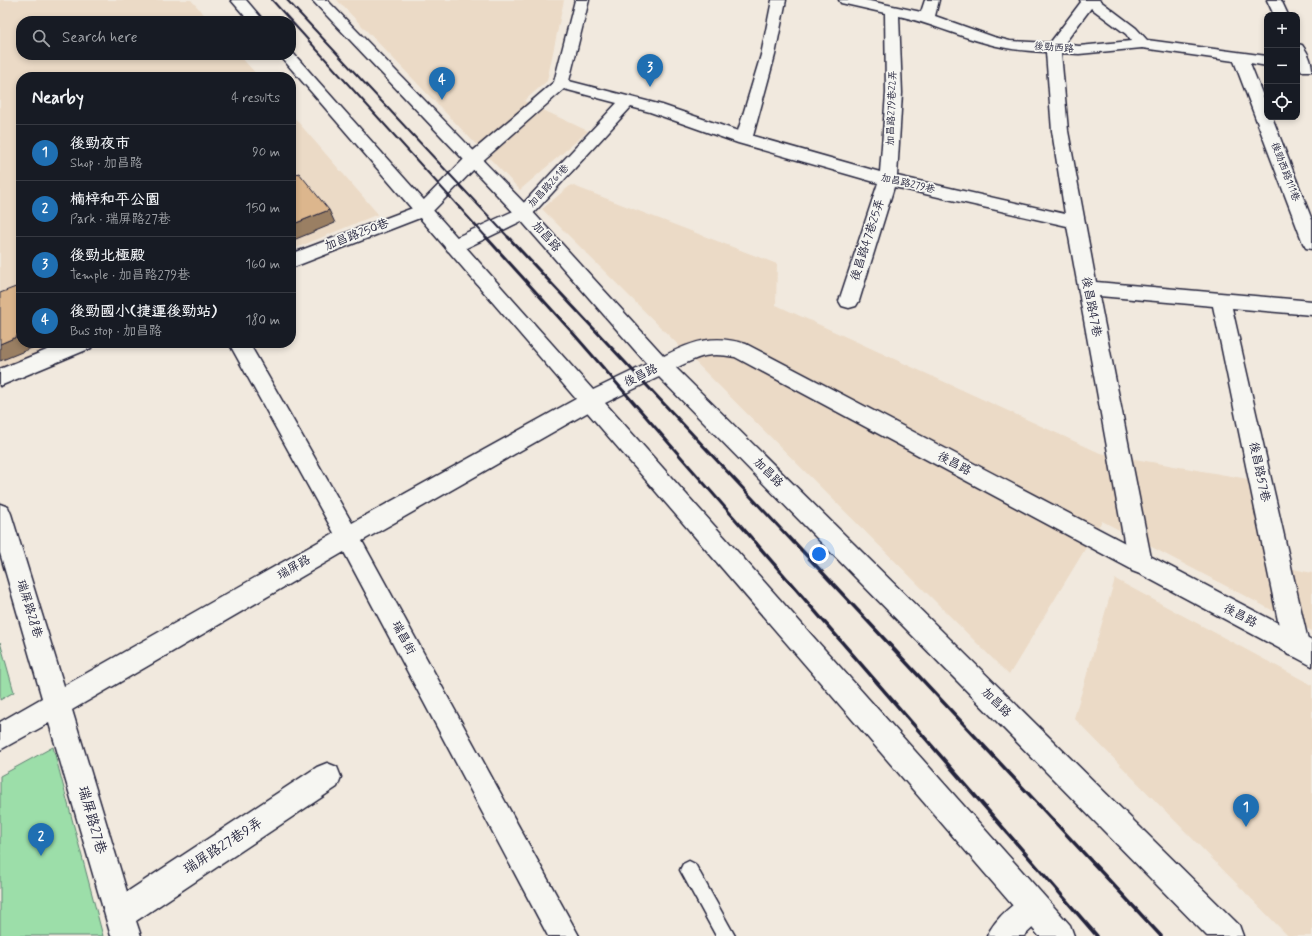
<!DOCTYPE html>
<meta charset="utf-8">
<style>
body{margin:0;font-family:Mynerve,"LXGW WenKai TC",sans-serif;background:#242831;color:#f1f3f6}
.controls{position:absolute;right:12px;top:12px;display:grid;overflow:hidden;border-radius:8px;box-shadow:0 2px 6px #0003}
.controls button{width:36px;height:36px;display:grid;place-items:center;padding:0;border:0;border-bottom:1px solid #363941;background:#171b24;color:#f1f3f6;font:20px sans-serif}
.you{position:absolute;left:819px;top:554px;width:14px;height:14px;margin:-10px;border:3px solid #fff;border-radius:50%;background:#1a73e8;box-shadow:0 0 0 6px #1a73e833}
.badge{display:grid;place-items:center;width:26px;height:26px;border-radius:50%;background:#1f6fb2;color:#fff;font-size:13px;font-weight:700}
.pin{position:absolute;translate:-50% -33px;filter:drop-shadow(0 1px 2px #0008)}
.pin::after{content:'';position:absolute;top:21px;width:14px;height:12px;background:inherit;clip-path:polygon(0 0,100% 0,50% 100%)}
.list{margin:0;padding:0;list-style:none}
h2{display:flex;justify-content:space-between;align-items:center;height:52px;margin:0;padding:0 16px;font-size:17px}
h2 small{font-size:13px;font-weight:400;color:#9ea1a6}
.list li{display:grid;grid-template-columns:26px 1fr auto;gap:12px;align-items:center;box-sizing:border-box;height:56px;padding:0 16px;border-top:1px solid #363941}
.list b{display:block;font-size:15px;white-space:nowrap}
.list p{margin:0;font-size:13px;white-space:nowrap;color:#9ea1a6}
.list em{font-size:13px;font-style:normal;color:#9ea1a6}
.icon{flex:none;width:22px;height:22px;fill:none;stroke:currentColor;stroke-width:2;stroke-linecap:round;stroke-linejoin:round}
.map{position:relative;flex:none;width:1312px;height:936px;overflow:hidden}
.search{position:absolute;background:#171b24;box-shadow:0 2px 6px #0003;left:16px;top:16px;width:280px;height:44px;display:flex;align-items:center;gap:10px;box-sizing:border-box;padding:0 14px;border-radius:16px;color:#9ea1a6;font-size:15px}
.panel{position:absolute;background:#171b24;box-shadow:0 2px 6px #0003;left:16px;top:72px;width:280px;height:276px;border-radius:16px}
.map>svg:first-child{display:block}
.built{fill:#ebdac6}
.green{fill:#9cdea9;stroke:#5f8072}
.lines{fill:none;stroke-linecap:round;stroke-linejoin:round}
.lane-casing{stroke:#22223b;stroke-width:3}
.street-casing{stroke:#22223b;stroke-width:3}
.secondary-casing{stroke:#22223b;stroke-width:3}
.lane{fill:#f6f6f2;fill-rule:evenodd}
.street{fill:#f6f6f2;fill-rule:evenodd}
.secondary{fill:#f6f6f2;fill-rule:evenodd}
.rail-far2{stroke:#22223b;stroke-width:2}
.rail-far1{stroke:#22223b;stroke-width:3}
.rail{stroke:#22223b;stroke-width:3.5}
.shaded-wall{fill:#9a7f63;stroke:#22223b}
.building{fill:#dcb68d;stroke:#22223b}
.labels{text-anchor:middle;dominant-baseline:central;stroke-width:3.5;stroke-linejoin:round;paint-order:stroke}
.far-street-label{font-size:10px;fill:#22223b;stroke:#f6f6f2}
.street-label{font-size:12px;fill:#22223b;stroke:#f6f6f2}
.near-street-label{font-size:14px;fill:#22223b;stroke:#f6f6f2}
</style>
<div class="map">
<svg width="1312" height="936" viewBox="0 0 1312 936">
<rect width="100%" height="100%" fill="#f1e9de"/>
<filter id="ink" filterUnits="userSpaceOnUse"><feTurbulence type="fractalNoise" baseFrequency=".025" numOctaves="2"/><feDisplacementMap in="SourceGraphic" scale="8" xChannelSelector="R" yChannelSelector="G"/><feConvolveMatrix kernelMatrix="1 2 1 2 8 2 1 2 1" color-interpolation-filters="sRGB"/></filter>
<g filter="url(#ink)">
<!-- built -->
<path class="built" d="M0,0H191L210,21H21V55H239L259,77H21V343H66L0,370Z
M337,0H564L547,81L524,101L588,131L520,190Z
M291,114L378,214L291,250Z
M571,185L777,264L776,305L1100,453L1248,479L1265,563L1312,573V631L1102,521L1009,675L542,209Z
M1115,579L1312,685V936H1288L1074,718Z"/>
<!-- green -->
<path class="green" d="M0,642L14,692L0,700Z
M53,747L103,936H0V776Z"/>
<g class="lines">
<defs>
<path id="lane" d="M689,861L695,864L735,936H716L680,870L683,864Z"/>
<path id="street" d="M575,0H589L569,81L662,105L738,131L761,55L772,0H786L775,55L753,136L880,172L886,93L885,13L841,3L839,0H865L921,12L925,0H939L935,16L994,37L1010,41L1050,43L1081,2L1080,0H1099L1136,28L1147,40L1267,56V66L1250,63L1267,106V117H1272L1312,220V249L1306,248L1303,243L1234,61L1142,48L1079,54L1061,53L1068,131L1096,282L1312,301V315L1232,308L1309,645L1305,654L1296,657L1287,654L1283,645L1213,306L1099,296L1152,563L1148,571L1140,574L1132,571L1128,563L1067,226L894,187L859,301L856,306L849,308L842,306L839,301L878,183L738,143L650,112L631,107L530,217L460,251L454,252L448,251L445,246L448,241L518,209L617,103L564,89L479,164L430,214L291,268V254L418,206L467,156L554,82ZM1091,8L1126,34L1131,41L1079,46L1064,44ZM899,16C929,23 956,35 985,43C1005,49 1025,51 1046,52L1052,131L1065,214L897,176L902,93Z
M1267,0H1281L1288,15H1274Z
M1297,44L1302,45C1308,53 1312,61 1312,71H1302C1296,63 1297,54 1297,44Z
M64,343H94L91,348L0,386V369Z
M229,343H249L352,523L583,395L590,393L597,395L600,401L597,407L362,541L579,936H548L344,552L72,710L127,892L317,767L327,763L337,767L341,777L337,787L136,921L141,936H111L49,723L0,750V722L42,698L0,553V504L8,507L11,514L64,686L334,533Z
M1034,892L1044,897L1049,907L1044,917L1024,936H987C995,918 1016,900 1034,892Z"/>
<path id="secondary" d="M231,0H246L264,21H249Z
M312,0H327L530,209L664,356C693,341 714,334 746,344L1312,641V666L735,357C708,352 700,356 676,368L1239,925L1243,936H1207L659,377L605,403L1070,925L1074,936H1039L282,58L280,55H291L292,52L593,390L647,364L518,217Z"/>
</defs>
<!-- lane casing -->
<use href="#lane" class="lane-casing"/>
<!-- street casing -->
<use href="#street" class="street-casing"/>
<!-- secondary casing -->
<use href="#secondary" class="secondary-casing"/>
<!-- lane -->
<use href="#lane" class="lane"/>
<!-- street -->
<use href="#street" class="street"/>
<!-- secondary -->
<use href="#secondary" class="secondary"/>
<!-- rail-far2 -->
<path class="rail-far2" d="M272,0L487,238
M287,0L509,238"/>
<!-- rail-far1 -->
<path class="rail-far1" d="M486,237L572,332L756,543
M508,237L794,543"/>
<!-- rail -->
<path class="rail" d="M755,542L1097,936
M794,542L1161,936"/>
</g>
<!-- shaded-wall -->
<path class="shaded-wall" d="M329,210L335,223L291,241V225Z
M21,335V343H44L0,361V344Z"/>
<!-- building -->
<path class="building" d="M299,173L329,210L291,225V176Z
M21,285V335L0,344V293Z"/>
</g>
<g class="labels">
<!-- far-street labels -->
<g class="far-street-label">
<text transform="translate(1054 48) rotate(4)">後勁西路</text>
<text transform="translate(892 108) rotate(-88)">加昌路279巷22弄</text>
<text transform="translate(1285 172) rotate(69)">後勁西路111巷</text>
<text transform="translate(908 184) rotate(13)">加昌路279巷</text>
<text transform="translate(549 186) rotate(-47)">加昌路261巷</text>
</g>
<!-- street labels -->
<g class="street-label">
<text transform="translate(357 235) rotate(-21)">加昌路250巷</text>
<text transform="translate(546 237) rotate(48)">加昌路</text>
<text transform="translate(868 240) rotate(-72)">後昌路47巷25弄</text>
<text transform="translate(1091 307) rotate(79)">後昌路47巷</text>
<text transform="translate(641 376) rotate(-26)">後昌路</text>
<text transform="translate(954 464) rotate(28)">後昌路</text>
<text transform="translate(1259 472) rotate(78)">後昌路57巷</text>
<text transform="translate(768 473) rotate(45)">加昌路</text>
<text transform="translate(294 568) rotate(-30)">瑞屏路</text>
<text transform="translate(29 609) rotate(73)">瑞屏路28巷</text>
<text transform="translate(1240 616) rotate(28)">後昌路</text>
<text transform="translate(403 638) rotate(62)">瑞昌街</text>
<text transform="translate(996 703) rotate(45)">加昌路</text>
</g>
<!-- near-street labels -->
<g class="near-street-label">
<text transform="translate(92 820) rotate(74)">瑞屏路27巷</text>
<text transform="translate(223 846) rotate(-33)">瑞屏路27巷9弄</text>
</g>
</g>
</svg>
<div class="controls">
<button>+</button>
<button>−</button>
<button><svg class="icon" aria-label="locate" viewBox="0 0 24 24"><circle cx="12" cy="12" r="6"/><path d="M12 2v4M12 18v4M2 12h4M18 12h4"/></svg></button>
</div>
<div class="you"></div>
<div class="pin badge" style="left:1246px;top:827px">1</div>
<div class="pin badge" style="left:41px;top:856px">2</div>
<div class="pin badge" style="left:650px;top:87px">3</div>
<div class="pin badge" style="left:442px;top:100px">4</div>
<div class="search"><svg class="icon" aria-label="search" viewBox="0 0 24 24"><circle cx="10" cy="10" r="6"/><path d="M15 15l6 6"/></svg>Search here</div>
<section class="panel">
<h2>Nearby<small>4 results</small></h2>
<ul class="list">
<li><span class="badge">1</span><div><b>後勁夜市</b><p>Shop · 加昌路</p></div><em>90 m</em></li>
<li><span class="badge">2</span><div><b>楠梓和平公園</b><p>Park · 瑞屏路27巷</p></div><em>150 m</em></li>
<li><span class="badge">3</span><div><b>後勁北極殿</b><p>Temple · 加昌路279巷</p></div><em>160 m</em></li>
<li><span class="badge">4</span><div><b>後勁國小(捷運後勁站)</b><p>Bus stop · 加昌路</p></div><em>180 m</em></li>
</ul>
</section>
</div>
